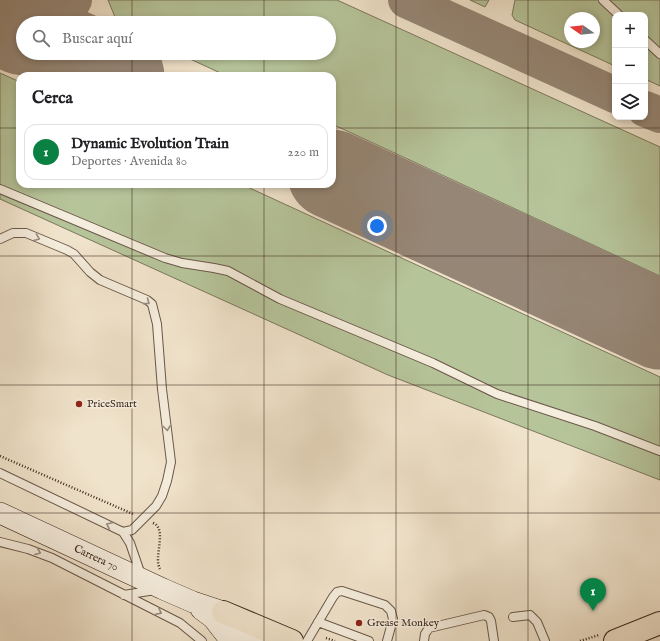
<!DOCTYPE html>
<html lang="es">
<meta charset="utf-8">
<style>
body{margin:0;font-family:"IM FELL English",serif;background:#f2f2f2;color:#202124}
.controls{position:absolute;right:12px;top:12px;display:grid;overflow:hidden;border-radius:8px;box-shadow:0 2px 6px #0003}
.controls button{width:36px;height:36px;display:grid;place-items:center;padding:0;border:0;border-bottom:1px solid #e0e0e0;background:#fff;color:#202124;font:20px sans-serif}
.compass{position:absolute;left:564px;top:12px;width:36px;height:36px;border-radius:50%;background:#fff;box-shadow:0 2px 6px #0003;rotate:284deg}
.you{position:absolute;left:377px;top:226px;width:14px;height:14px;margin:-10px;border:3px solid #fff;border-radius:50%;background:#1a73e8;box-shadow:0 0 0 6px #1a73e833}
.badge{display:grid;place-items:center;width:26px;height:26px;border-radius:50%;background:#0b8043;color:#fff;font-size:13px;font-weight:700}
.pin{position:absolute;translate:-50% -33px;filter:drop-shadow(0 1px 2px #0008)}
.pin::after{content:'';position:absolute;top:21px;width:14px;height:12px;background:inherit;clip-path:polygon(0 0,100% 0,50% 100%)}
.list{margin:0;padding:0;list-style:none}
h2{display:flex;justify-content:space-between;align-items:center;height:52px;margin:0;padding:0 16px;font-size:17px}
h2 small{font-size:13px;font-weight:400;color:#757577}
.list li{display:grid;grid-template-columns:26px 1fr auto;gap:12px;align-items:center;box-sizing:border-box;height:56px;margin:0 8px 8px;padding:0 8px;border:1px solid #e0e0e0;border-radius:12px}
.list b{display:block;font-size:15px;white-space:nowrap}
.list p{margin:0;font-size:13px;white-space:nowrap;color:#757577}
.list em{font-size:13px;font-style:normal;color:#757577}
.icon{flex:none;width:22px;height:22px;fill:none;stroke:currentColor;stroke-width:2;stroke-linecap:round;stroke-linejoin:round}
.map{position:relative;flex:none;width:660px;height:641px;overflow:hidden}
.search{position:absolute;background:#fff;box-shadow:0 2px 6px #0003;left:16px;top:16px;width:320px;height:44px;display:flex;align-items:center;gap:10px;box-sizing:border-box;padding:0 14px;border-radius:22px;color:#757577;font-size:15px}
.panel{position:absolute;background:#fff;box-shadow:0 2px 6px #0003;left:16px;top:72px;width:320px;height:116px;border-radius:12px}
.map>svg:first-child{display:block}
.green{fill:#b6c49a;stroke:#7a775c;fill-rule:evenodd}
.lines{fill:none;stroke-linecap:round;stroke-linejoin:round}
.taxiway{stroke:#968675;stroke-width:36}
.runway{stroke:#968675;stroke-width:89}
.service-casing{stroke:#6a584a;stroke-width:10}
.secondary-casing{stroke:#3d2a1f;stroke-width:22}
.primary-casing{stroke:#3d2a1f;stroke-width:24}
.path{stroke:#3d2a1f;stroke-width:2.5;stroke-dasharray:1 2;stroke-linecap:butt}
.service{stroke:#f5eddd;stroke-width:8}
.secondary{stroke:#f5eddd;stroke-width:21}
.primary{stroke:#f0e3cb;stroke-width:22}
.oneway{stroke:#998c7e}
.grid{fill:none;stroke:#3d2a1f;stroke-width:1;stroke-opacity:0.55}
.poi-dot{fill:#8f2418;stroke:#f5eddd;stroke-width:1.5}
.labels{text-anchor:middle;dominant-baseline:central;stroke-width:3;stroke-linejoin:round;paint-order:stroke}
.poi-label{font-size:11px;fill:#3d2a1f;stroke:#f5eddd;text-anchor:start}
.street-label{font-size:11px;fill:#3d2a1f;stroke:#f5eddd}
</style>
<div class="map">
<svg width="660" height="641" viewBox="0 0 660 641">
<rect width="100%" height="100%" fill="#f0e3cb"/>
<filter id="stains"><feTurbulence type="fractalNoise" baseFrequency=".005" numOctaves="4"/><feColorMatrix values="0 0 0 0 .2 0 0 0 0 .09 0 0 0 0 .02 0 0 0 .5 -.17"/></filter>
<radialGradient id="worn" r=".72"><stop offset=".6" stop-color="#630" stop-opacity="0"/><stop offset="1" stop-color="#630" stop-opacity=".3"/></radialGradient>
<!-- green -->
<path class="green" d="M108,0H337L660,147V276L332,124V76H227L177,53H329V23H119L115,17Z
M470,0H489L485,7Z
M515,0H599L615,15V66L515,20L512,15ZM570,18H594V42H570Z
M607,0H660V49L645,35V15H623Z
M645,42L660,56V86L645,79Z
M0,73L20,82V184H241L660,377V448L466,383L489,395L521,406L577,422L660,454V480L388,375L0,199Z"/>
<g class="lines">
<!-- taxiway -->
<path class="taxiway" d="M406,0L615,95
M61,23L74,0
M73,53L77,56
M645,109L660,115"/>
<!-- runway -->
<path class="runway" d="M0,21L23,31
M70,53L120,76
M332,174L660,325"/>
<defs>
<path id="service" d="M603,0L619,15
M645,40L660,54
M0,189L165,258L182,263L214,268L228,271L280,299L433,363L497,394L595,426L660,451
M0,239L13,233H26L67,250L74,254L90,272L100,280L147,300L152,304L157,324L162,389L171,462L167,481L162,496L156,506L132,530L123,532
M0,473L123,532L130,543L141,575
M0,542L28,549L52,558L180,623L202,641
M124,595L155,590
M513,617L530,615L537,622L545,641
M318,622L369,641
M307,641L333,597L337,592L342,591L385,605L391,611L393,619L387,641
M424,641L425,634L429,628L484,615L489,617L491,621L494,641"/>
<path id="secondary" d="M0,513L163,589L193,602L223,612L238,622L255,641
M201,609L213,618L231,641"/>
<path id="primary" d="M223,612L292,641
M615,641L660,623"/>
</defs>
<!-- service casing -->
<use href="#service" class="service-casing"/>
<!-- secondary casing -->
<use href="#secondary" class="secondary-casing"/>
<!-- primary casing -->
<use href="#primary" class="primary-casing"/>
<!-- path -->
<path class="path" d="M0,456L133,514
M153,523C168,529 153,557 160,569
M326,638L335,641
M580,641L599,635"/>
<!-- service -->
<use href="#service" class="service"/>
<!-- secondary -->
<use href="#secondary" class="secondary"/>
<!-- primary -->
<use href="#primary" class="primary"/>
</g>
<!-- one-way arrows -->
<defs><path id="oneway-chevron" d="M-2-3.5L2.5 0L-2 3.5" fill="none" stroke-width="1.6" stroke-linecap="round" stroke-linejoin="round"/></defs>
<g class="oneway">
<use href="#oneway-chevron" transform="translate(37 238) rotate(21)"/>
<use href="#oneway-chevron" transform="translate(147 302) rotate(37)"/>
<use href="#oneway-chevron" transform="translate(167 428) rotate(83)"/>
<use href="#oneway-chevron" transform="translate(109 525) rotate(-155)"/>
<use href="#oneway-chevron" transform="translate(38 552) rotate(21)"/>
<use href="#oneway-chevron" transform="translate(159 612) rotate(27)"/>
</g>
<!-- grid -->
<path class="grid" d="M132,0V23M264,0V23M396,0V641M528,0V641M132,53V76M264,53V76M0,128H20M332,128H660M132,184V641M264,184V641M0,256H660M0,385H660M0,513H660"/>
<!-- markers -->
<g class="poi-dot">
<circle cx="79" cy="404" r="4"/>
<circle cx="359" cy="623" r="4"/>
</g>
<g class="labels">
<!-- poi labels -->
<g class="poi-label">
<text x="87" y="404">PriceSmart</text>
<text x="367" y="623">Grease Monkey</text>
</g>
<!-- street labels -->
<g class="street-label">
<text transform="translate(96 558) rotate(25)">Carrera 70</text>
</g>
</g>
<rect width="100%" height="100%" filter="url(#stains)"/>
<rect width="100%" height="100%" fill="url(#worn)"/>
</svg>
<div class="controls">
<button>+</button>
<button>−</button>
<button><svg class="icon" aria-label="layers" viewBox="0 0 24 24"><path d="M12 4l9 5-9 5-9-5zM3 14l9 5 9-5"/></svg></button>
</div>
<svg class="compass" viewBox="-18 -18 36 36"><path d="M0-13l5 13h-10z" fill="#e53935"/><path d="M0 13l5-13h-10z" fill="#757577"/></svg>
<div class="you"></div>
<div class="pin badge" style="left:593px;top:611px">1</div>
<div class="search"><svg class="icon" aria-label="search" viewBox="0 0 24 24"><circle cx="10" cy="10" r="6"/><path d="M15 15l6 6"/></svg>Buscar aquí</div>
<section class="panel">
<h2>Cerca<small></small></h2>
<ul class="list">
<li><span class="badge">1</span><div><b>Dynamic Evolution Train</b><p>Deportes · Avenida 80</p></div><em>220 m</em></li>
</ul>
</section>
</div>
